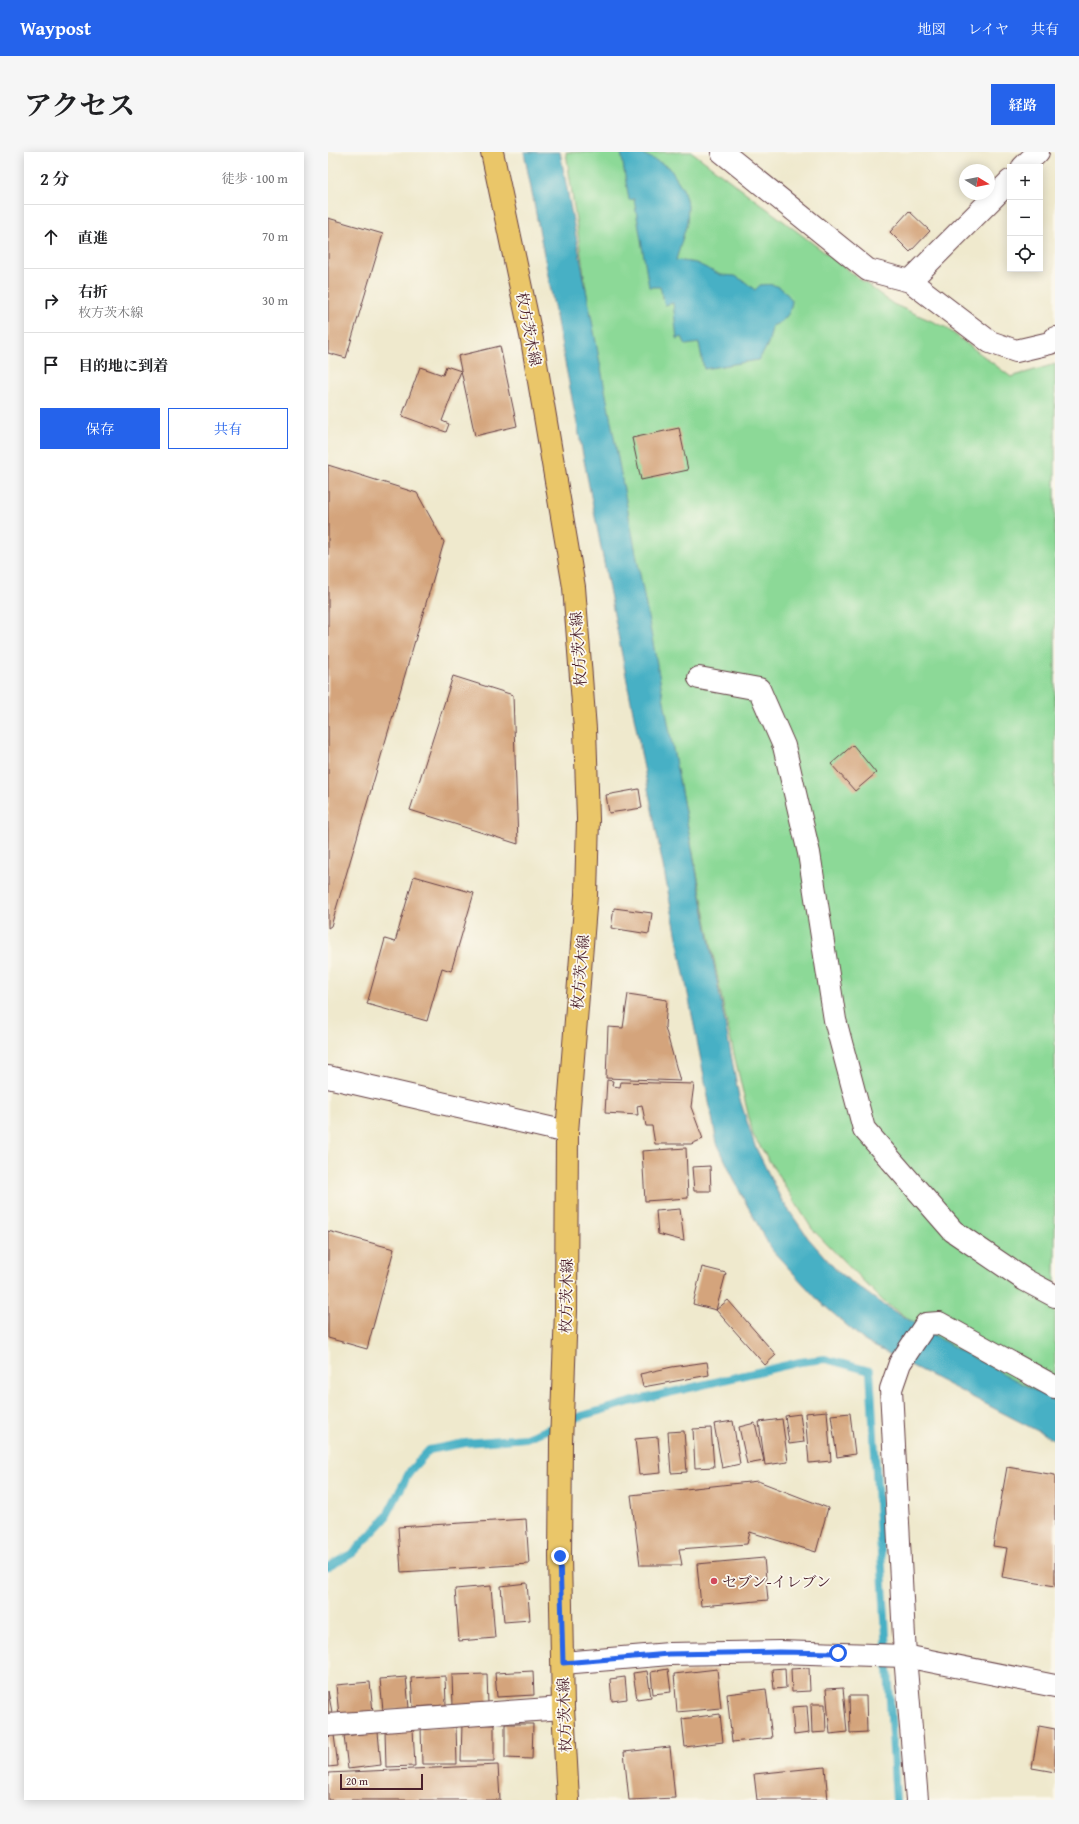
<!DOCTYPE html>
<html lang="ja">
<meta charset="utf-8">
<style>
body{margin:0;font-family:"Gentium Book Plus","Noto Serif JP",serif;background:#f6f6f6;color:#202124}
.controls{position:absolute;right:12px;top:12px;display:grid;overflow:hidden;border-radius:0px;box-shadow:0 2px 10px #0003}
.controls button{width:36px;height:36px;display:grid;place-items:center;padding:0;border:0;border-bottom:1px solid #e0e0e0;background:#fff;color:#202124;font:20px sans-serif}
.compass{position:absolute;left:631px;top:12px;width:36px;height:36px;border-radius:50%;background:#fff;box-shadow:0 2px 10px #0003;rotate:100deg}
.scale{position:absolute;left:12px;bottom:10px;width:83px;box-sizing:border-box;padding-left:4px;border:2px solid #4a1f2b;border-top:0;font-size:11px;line-height:14px;white-space:nowrap;color:#4a1f2b;-webkit-text-stroke:3px #fbf7ec;paint-order:stroke}
.stop{position:absolute;width:12px;height:12px;margin:-9px;border:3px solid #2563eb;border-radius:50%;background:#fff}
.stop.end{background:#2563eb;border-color:#fff;box-shadow:0 1px 4px #0008}
.list{margin:0;padding:0;list-style:none}
h2{display:flex;justify-content:space-between;align-items:center;height:52px;margin:0;padding:0 16px;font-size:17px}
h2 small{font-size:13px;font-weight:400;color:#757577}
.list li{display:grid;grid-template-columns:26px 1fr auto;gap:12px;align-items:center;box-sizing:border-box;height:64px;padding:0 16px;border-top:1px solid #e0e0e0}
.list b{display:block;font-size:15px;white-space:nowrap}
.list p{margin:0;font-size:13px;white-space:nowrap;color:#757577}
.list em{font-size:13px;font-style:normal;color:#757577}
.actions{display:flex;gap:8px;padding:12px 16px}
.actions a{flex:1;padding:9px 0;border:1px solid #2563eb;border-radius:0px;text-align:center;font-size:14px;color:#2563eb}
.actions .main{background:#2563eb;color:#fff}
.icon{flex:none;width:22px;height:22px;fill:none;stroke:currentColor;stroke-width:2;stroke-linecap:round;stroke-linejoin:round}
.map{position:relative;flex:none;width:727px;height:1648px;overflow:hidden;border-radius:0px}
header{display:flex;align-items:center;gap:24px;box-sizing:border-box;height:56px;padding:0 20px;background:#2563eb;color:#fff}
header strong{font-size:19px}
nav{display:flex;gap:22px;margin-inline-start:auto;font-size:14px}
.intro{display:flex;align-items:center;justify-content:space-between;box-sizing:border-box;height:96px;padding:0 24px}
h1{margin:0;font-size:28px}
.button{padding:10px 18px;border-radius:0px;background:#2563eb;color:#fff;font-size:14px;font-weight:700}
main{display:flex;gap:24px;padding:0 24px}
aside{flex:1;background:#fff;border-radius:0px;box-shadow:0 2px 10px #0003}
.map>svg:first-child{display:block}
.green{fill:#8cd997;stroke:#6b7c61}
.water{fill:#47b0c5;stroke:#486878}
.lines{fill:none;stroke-linecap:round;stroke-linejoin:round}
.stream{stroke:#47b0c5;stroke-width:8}
.building{fill:#d4a47c}
.minor-casing{stroke:#633d43;stroke-width:24}
.major-casing{stroke:#633d43;stroke-width:24}
.minor{stroke:#fff;stroke-width:22}
.major{stroke:#eac669;stroke-width:22}
.route{stroke:#2563eb;stroke-width:5}
.poi-dot{fill:#d1495b;stroke:#fbf7ec;stroke-width:1.5}
.labels{text-anchor:middle;dominant-baseline:central;stroke-width:3.5;stroke-linejoin:round;paint-order:stroke}
.street-label{font-size:15px;fill:#4a1f2b;stroke:#fbf7ec}
.poi-label{font-size:15px;fill:#4a1f2b;stroke:#fbf7ec;text-anchor:start}
</style>
<header>
<strong>Waypost</strong>
<nav><a>地図</a><a>レイヤ</a><a>共有</a></nav>
</header>
<div class="intro"><h1>アクセス</h1><a class="button">経路</a></div>
<main>
<aside>
<h2>2 分<small>徒歩 · 100 m</small></h2>
<ul class="list">
<li><svg class="icon" aria-label="ahead" viewBox="0 0 24 24"><path d="M12 20V5M6 11l6-6 6 6"/></svg><div><b>直進</b></div><em>70 m</em></li>
<li><svg class="icon" aria-label="right" viewBox="0 0 24 24"><path d="M7 20v-9h11M14 6l5 5-5 5"/></svg><div><b>右折</b><p>枚方茨木線</p></div><em>30 m</em></li>
<li><svg class="icon" aria-label="arrive" viewBox="0 0 24 24"><path d="M6 21V4h12l-3 4 3 4H6"/></svg><div><b>目的地に到着</b></div></li>
</ul>
<div class="actions"><a class="main">保存</a><a>共有</a></div>
</aside>
<div class="map">
<svg width="727" height="1648" viewBox="0 0 727 1648">
<rect width="100%" height="100%" fill="#fbf7ec"/>
<filter id="ink" filterUnits="userSpaceOnUse"><feTurbulence type="fractalNoise" baseFrequency=".025" numOctaves="2"/><feDisplacementMap in="SourceGraphic" scale="8" xChannelSelector="R" yChannelSelector="G"/><feConvolveMatrix kernelMatrix="1 2 1 2 8 2 1 2 1" color-interpolation-filters="sRGB"/></filter>
<filter id="wash" filterUnits="userSpaceOnUse"><feTurbulence type="fractalNoise" baseFrequency=".012" numOctaves="4" result="noise"/><feDisplacementMap in="SourceGraphic" scale="16" xChannelSelector="R" yChannelSelector="G"/><feGaussianBlur stdDeviation="0.9" result="paint"/><feColorMatrix in="noise" values="0 0 0 0 0 0 0 0 0 0 0 0 0 0 0 0 0 1.4 0 .05"/><feComposite in="paint" operator="in"/></filter>
<g filter="url(#wash)">
<rect width="100%" height="100%" fill="#efe9cd"/>
<!-- green -->
<path class="green" d="M238,0H364L565,152L617,175L683,225L727,212V1255L622,1196L556,1150L484,1077L425,983L398,868L270,219Z"/>
<!-- water -->
<path class="water" d="M196,0H232L411,945L427,994L453,1047L480,1086L510,1120L554,1152L629,1197L727,1249V1288L538,1190L492,1150L443,1097L412,1040L389,991Z
M293,0H311L341,15L355,37L360,54L359,71L348,108L368,111L393,123L407,124L416,129L427,138L432,133C449,131 455,135 464,149C463,162 456,170 444,174C442,188 439,197 430,208L376,217L371,191L358,193L354,185L349,187L345,151L337,153L332,135H321L306,47L301,48Z"/>
<g class="lines">
<!-- stream -->
<path class="stream" d="M0,1415L25,1401L57,1367L82,1319L101,1298L137,1291L198,1286L250,1265L302,1250L472,1210L497,1207L542,1219L568,1648"/>
</g>
<g id="blocks">
<!-- building -->
<path class="building" d="M581,59L602,79L582,100L562,80Z
M0,66L55,82L18,206L0,201Z
M172,194L189,274L147,284L130,204Z
M118,214L133,219L114,269L121,272L118,280L74,264L92,215L115,223Z
M351,276L360,318L313,328L304,286Z
M0,313L89,341L116,390L3,774L0,776Z
M125,524L185,543L190,692L82,658Z
M525,593L548,621L527,639L503,612Z
M311,637L314,656L281,661L278,643Z
M86,724L146,741L123,819L114,816L99,869L39,852L57,787L67,790Z
M286,756L324,761L321,782L283,776Z
M300,842L339,848L337,875L352,929L278,926L280,875L295,876Z
M279,928L285,929L284,934L292,935L293,930L366,932L363,955L375,987L363,992H327L324,974H318L314,953L309,954L310,963L277,961Z
M358,996L360,1046L317,1049L314,999Z
M382,1014L383,1039H366L364,1015Z
M352,1057L356,1089L330,1082L328,1059Z
M0,1079L66,1097L39,1197L0,1186Z
M374,1115L398,1121L388,1158L400,1148L448,1203L437,1213L388,1158L365,1152Z
M379,1210L381,1223L315,1235L312,1222L344,1215Z
M499,1259L503,1309L481,1311L477,1261Z
M522,1261L527,1302L509,1305L503,1263Z
M472,1262L476,1290L461,1292L457,1264Z
M454,1267L460,1310L437,1313L431,1270Z
M405,1269L412,1312L394,1316L386,1272Z
M427,1271L436,1309L419,1312L411,1275Z
M383,1276L386,1315L367,1316L365,1277Z
M356,1279L359,1320L343,1321L340,1280Z
M330,1285L333,1321L311,1323L307,1287Z
M679,1315L727,1323V1434L674,1425L679,1396L665,1394Z
M430,1329L500,1356L488,1400L422,1380L419,1392L351,1397L354,1413H312L303,1343Z
M198,1367L201,1412L73,1420L70,1375Z
M436,1406L440,1448L373,1454L369,1412Z
M199,1431L202,1468L176,1470L173,1434Z
M163,1434L167,1486L131,1489L127,1437Z
M457,1516L458,1536L446,1537L444,1517Z
M481,1516L482,1539L464,1540L463,1517Z
M340,1517L343,1540L325,1542L323,1520Z
M389,1517L393,1556L349,1560L346,1522Z
M205,1519L206,1543L169,1545L167,1521Z
M319,1519L323,1545L309,1547L305,1521Z
M159,1522L160,1552L125,1554L124,1523Z
M117,1524L118,1553L85,1555L83,1526Z
M78,1525L81,1556L55,1559L52,1527Z
M297,1525L299,1547L284,1549L282,1527Z
M42,1530L45,1560L11,1564L8,1533Z
M515,1536L519,1580L502,1582L498,1537Z
M438,1537L444,1586L404,1590L399,1542Z
M0,1539L4,1560H0Z
M521,1544H538L539,1580L522,1581Z
M483,1552H497L498,1580L484,1581Z
M479,1554L481,1581L466,1583L464,1555Z
M392,1562L395,1590L357,1595L354,1567Z
M134,1572L166,1573V1609H133Z
M177,1572H205L204,1607L177,1606Z
M711,1574L727,1577V1620L704,1616Z
M128,1575L129,1612H94L93,1576Z
M85,1577L87,1614L58,1615L57,1578Z
M50,1580L53,1613L20,1617L16,1584Z
M6,1583L10,1614L0,1615V1584Z
M342,1595L347,1646L301,1648L296,1600Z
M170,1613L172,1648H0V1621Z
M497,1615L500,1648H429L426,1622Z"/>
</g>
</g>
<g filter="url(#ink)">
<use href="#blocks" fill-opacity="0" stroke="#633d43" stroke-width="1"/>
<g class="lines">
<defs>
<path id="minor" d="M394,0L540,118L582,129L662,190L688,199L722,191L727,186
M695,15L710,0
M582,129L682,29
M371,526L431,537L456,594L481,701L507,868L536,977L625,1079L697,1128L727,1144
M0,925L239,980
M235,1511L341,1502L451,1500L577,1504L727,1534
M0,1573L235,1556
M589,1648L577,1504L563,1237L572,1211L598,1172L611,1171L727,1235"/>
<path id="major" d="M164,0L204,188L246,435L257,577L260,667L258,743L239,980L238,1159L233,1291L232,1404L235,1556L240,1648"/>
</defs>
<!-- minor casing -->
<use href="#minor" class="minor-casing"/>
<!-- major casing -->
<use href="#major" class="major-casing"/>
<!-- minor -->
<use href="#minor" class="minor"/>
<!-- major -->
<use href="#major" class="major"/>
</g>
</g>
<g class="lines" filter="url(#ink)">
<!-- route -->
<path class="route" d="M232,1404L235,1511L341,1502L451,1500L510,1501"/>
</g>
<!-- markers -->
<circle class="poi-dot" cx="386" cy="1429" r="4"/>
<g class="labels">
<!-- street labels -->
<g class="street-label">
<text transform="translate(201 177) rotate(79)">枚方茨木線</text>
<text transform="translate(250 497) rotate(-94)">枚方茨木線</text>
<text transform="translate(252 820) rotate(-85)">枚方茨木線</text>
<text transform="translate(238 1144) rotate(-89)">枚方茨木線</text>
<text transform="translate(236 1563) rotate(-92)">枚方茨木線</text>
</g>
<!-- poi labels -->
<g class="poi-label">
<text x="394" y="1429">セブン-イレブン</text>
</g>
</g>
</svg>
<div class="controls">
<button>+</button>
<button>−</button>
<button><svg class="icon" aria-label="locate" viewBox="0 0 24 24"><circle cx="12" cy="12" r="6"/><path d="M12 2v4M12 18v4M2 12h4M18 12h4"/></svg></button>
</div>
<svg class="compass" viewBox="-18 -18 36 36"><path d="M0-13l5 13h-10z" fill="#e53935"/><path d="M0 13l5-13h-10z" fill="#757577"/></svg>
<div class="scale">20 m</div>
<div class="stop" style="left:510px;top:1501px"></div>
<div class="stop end" style="left:232px;top:1404px"></div>
</div>
</main>
